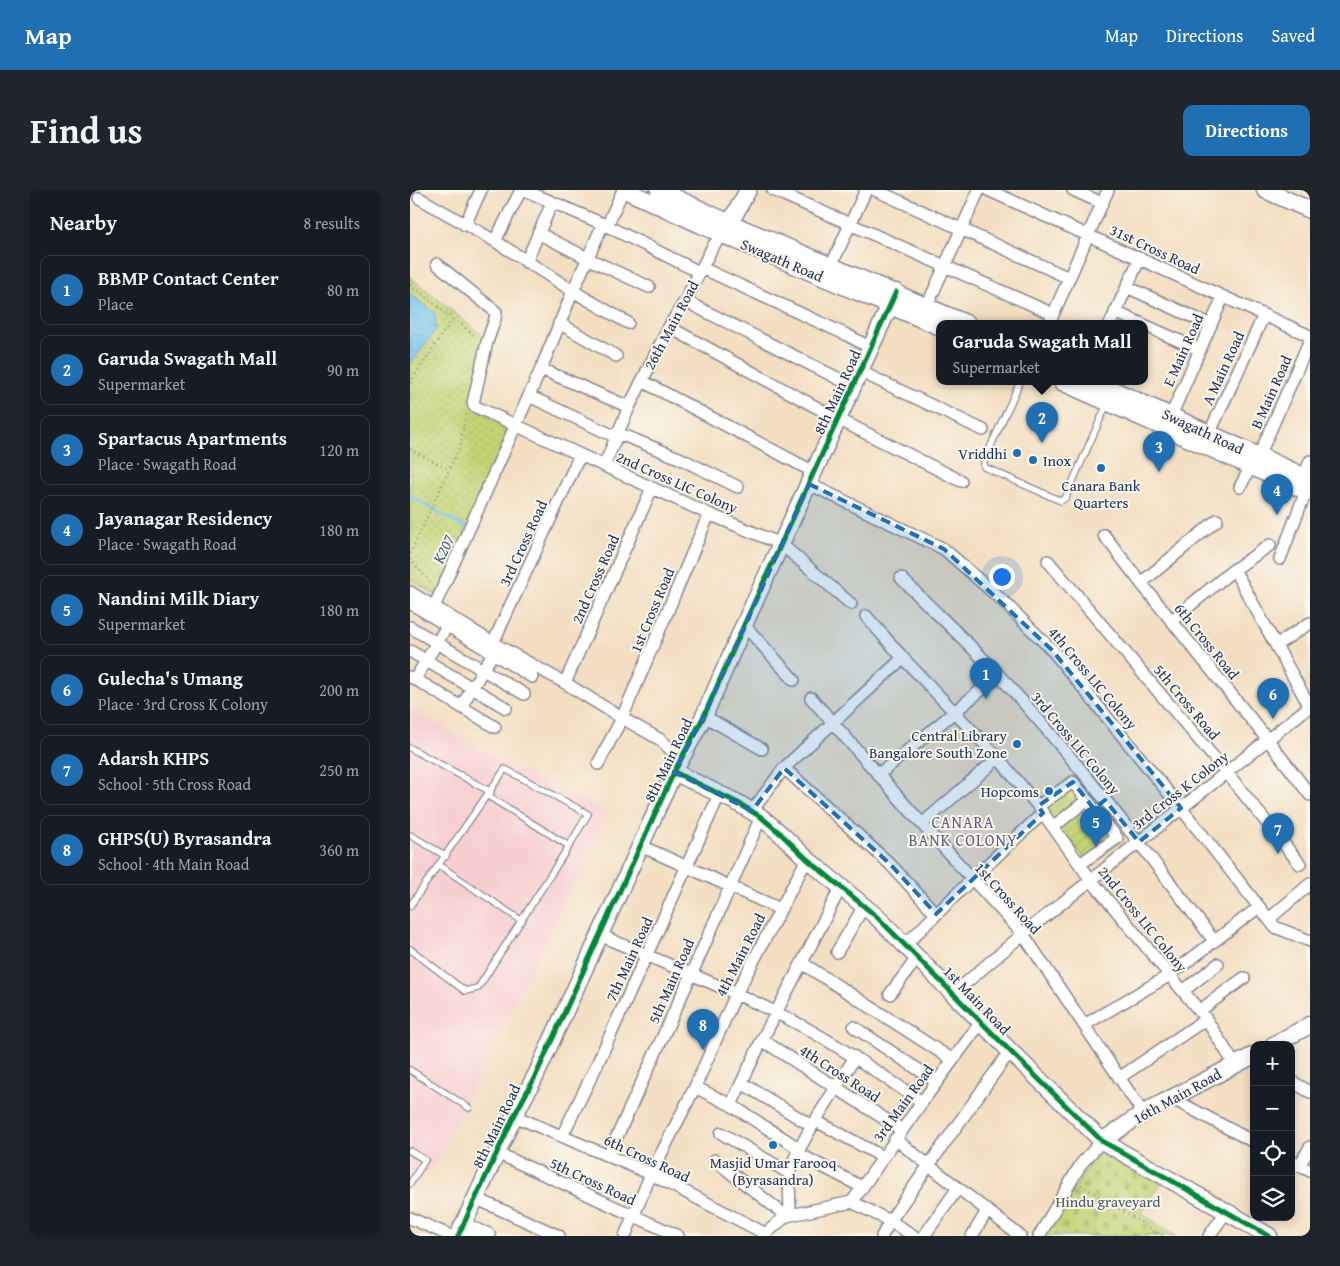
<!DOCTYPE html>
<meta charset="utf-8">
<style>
body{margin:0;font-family:"Gentium Book Plus",serif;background:#20242c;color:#f1f3f6}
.controls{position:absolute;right:15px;bottom:15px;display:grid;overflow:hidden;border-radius:10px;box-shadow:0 2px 12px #0003}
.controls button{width:45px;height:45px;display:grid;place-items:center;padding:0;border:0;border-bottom:1px solid #363941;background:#171b24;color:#f1f3f6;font:25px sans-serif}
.you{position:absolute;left:591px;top:386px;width:18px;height:18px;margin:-12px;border:4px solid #fff;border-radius:50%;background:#1a73e8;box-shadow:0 0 0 8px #1a73e833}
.badge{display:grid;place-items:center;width:32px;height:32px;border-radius:50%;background:#1f6fb2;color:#fff;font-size:16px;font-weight:700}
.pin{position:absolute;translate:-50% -41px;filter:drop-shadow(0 1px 2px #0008)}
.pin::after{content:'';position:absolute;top:26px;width:18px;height:15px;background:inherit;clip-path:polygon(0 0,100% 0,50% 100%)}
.popup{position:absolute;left:526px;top:130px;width:212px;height:65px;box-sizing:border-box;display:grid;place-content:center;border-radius:10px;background:#171b24;filter:drop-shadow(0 1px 4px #0005);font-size:16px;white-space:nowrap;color:#9ea1a6}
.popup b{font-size:19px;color:#f1f3f6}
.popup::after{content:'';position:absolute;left:50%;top:100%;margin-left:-10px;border:10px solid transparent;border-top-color:#171b24}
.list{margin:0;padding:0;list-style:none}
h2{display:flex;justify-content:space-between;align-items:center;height:65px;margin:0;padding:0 20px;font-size:21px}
h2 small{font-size:16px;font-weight:400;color:#9ea1a6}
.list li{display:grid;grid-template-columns:32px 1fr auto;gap:15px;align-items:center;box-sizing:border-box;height:70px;margin:0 10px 10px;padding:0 10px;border:1px solid #363941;border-radius:10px}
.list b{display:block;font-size:19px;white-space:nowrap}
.list p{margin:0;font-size:16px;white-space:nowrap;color:#9ea1a6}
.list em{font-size:16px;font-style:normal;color:#9ea1a6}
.icon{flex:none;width:28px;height:28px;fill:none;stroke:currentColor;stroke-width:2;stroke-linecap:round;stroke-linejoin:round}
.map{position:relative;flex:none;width:900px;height:1046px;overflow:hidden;border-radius:10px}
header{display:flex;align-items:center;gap:30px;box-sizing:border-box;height:70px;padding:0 25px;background:#1f6fb2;color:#fff}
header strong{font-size:24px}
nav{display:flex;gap:28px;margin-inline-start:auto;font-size:18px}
.intro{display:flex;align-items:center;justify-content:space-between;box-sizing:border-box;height:120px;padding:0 30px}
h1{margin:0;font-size:35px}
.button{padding:12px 22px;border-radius:10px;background:#1f6fb2;color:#fff;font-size:18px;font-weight:700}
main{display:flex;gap:30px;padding:0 30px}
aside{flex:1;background:#171b24;border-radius:10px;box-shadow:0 2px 12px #0003}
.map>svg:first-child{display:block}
.built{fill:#f7cfd1}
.grass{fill:url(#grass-dots);stroke:#6e816a}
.cemetery{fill:url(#cemetery-stones);stroke:#6e816a}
.garden{fill:url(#garden-furrows);stroke:#6e816a}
.water{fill:url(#water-ripples);stroke:#4678a5}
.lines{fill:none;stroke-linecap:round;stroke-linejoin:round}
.stream{stroke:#70c2ec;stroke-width:3}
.lane-casing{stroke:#878690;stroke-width:8}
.street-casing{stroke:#878690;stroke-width:14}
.secondary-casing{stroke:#878690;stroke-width:19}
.path{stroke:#878690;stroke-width:2;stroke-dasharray:1 4;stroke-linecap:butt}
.lane{stroke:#fff;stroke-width:5.5}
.street{stroke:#fff;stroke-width:11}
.secondary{stroke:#fff;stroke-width:16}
.cycleway-casing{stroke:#fbf7ec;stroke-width:8}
.cycleway{stroke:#00873e;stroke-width:5}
.marked{fill:#1f6fb2;fill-opacity:0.2;stroke:#1f6fb2;stroke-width:4;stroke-dasharray:10 6;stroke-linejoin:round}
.poi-dot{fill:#1f6fb2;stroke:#fbf7ec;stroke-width:2}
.labels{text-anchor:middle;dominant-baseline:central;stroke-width:4;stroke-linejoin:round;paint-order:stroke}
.street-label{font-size:15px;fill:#1b2f5e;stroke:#fbf7ec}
.poi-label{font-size:15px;fill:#1b2f5e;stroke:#fbf7ec;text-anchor:end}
.park-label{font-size:15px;fill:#455864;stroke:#fbf7ec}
.water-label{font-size:16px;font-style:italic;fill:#355b89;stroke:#fbf7ec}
.neighbourhood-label{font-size:16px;letter-spacing:1px;fill:#5f5c86;stroke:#fbf7ec}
</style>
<header>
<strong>Map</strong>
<nav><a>Map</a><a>Directions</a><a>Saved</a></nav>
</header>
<div class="intro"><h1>Find us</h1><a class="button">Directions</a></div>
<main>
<aside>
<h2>Nearby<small>8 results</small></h2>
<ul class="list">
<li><span class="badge">1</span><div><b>BBMP Contact Center</b><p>Place</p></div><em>80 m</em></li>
<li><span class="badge">2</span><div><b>Garuda Swagath Mall</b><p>Supermarket</p></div><em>90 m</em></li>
<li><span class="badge">3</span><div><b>Spartacus Apartments</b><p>Place · Swagath Road</p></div><em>120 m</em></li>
<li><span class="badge">4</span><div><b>Jayanagar Residency</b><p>Place · Swagath Road</p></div><em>180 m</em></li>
<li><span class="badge">5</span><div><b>Nandini Milk Diary</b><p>Supermarket</p></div><em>180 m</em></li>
<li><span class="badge">6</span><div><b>Gulecha's Umang</b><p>Place · 3rd Cross K Colony</p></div><em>200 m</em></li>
<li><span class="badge">7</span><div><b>Adarsh KHPS</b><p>School · 5th Cross Road</p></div><em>250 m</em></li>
<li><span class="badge">8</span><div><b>GHPS(U) Byrasandra</b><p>School · 4th Main Road</p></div><em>360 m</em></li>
</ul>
</aside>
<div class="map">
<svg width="900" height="1046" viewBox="0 0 900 1046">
<defs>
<pattern id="grass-dots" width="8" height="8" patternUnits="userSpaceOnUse" patternTransform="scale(1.25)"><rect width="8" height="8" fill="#c2d375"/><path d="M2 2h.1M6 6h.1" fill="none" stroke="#a6b568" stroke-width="1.8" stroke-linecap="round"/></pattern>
<pattern id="cemetery-stones" width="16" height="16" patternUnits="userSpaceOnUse" patternTransform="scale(1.25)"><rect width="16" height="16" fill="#c2d375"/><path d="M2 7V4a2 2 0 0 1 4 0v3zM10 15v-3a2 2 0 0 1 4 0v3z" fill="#a6b568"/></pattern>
<pattern id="garden-furrows" width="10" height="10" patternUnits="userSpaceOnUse" patternTransform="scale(1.25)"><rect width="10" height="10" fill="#c2d375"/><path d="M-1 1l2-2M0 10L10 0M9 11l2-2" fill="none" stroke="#a6b568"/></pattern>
<pattern id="water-ripples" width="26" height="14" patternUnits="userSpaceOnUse" patternTransform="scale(1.25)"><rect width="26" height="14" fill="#70c2ec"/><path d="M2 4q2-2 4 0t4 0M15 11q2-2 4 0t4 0" fill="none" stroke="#5b9ec2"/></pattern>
</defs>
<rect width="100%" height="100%" fill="#fbf7ec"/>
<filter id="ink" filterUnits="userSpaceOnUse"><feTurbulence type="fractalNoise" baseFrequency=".02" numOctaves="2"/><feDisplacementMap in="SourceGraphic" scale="10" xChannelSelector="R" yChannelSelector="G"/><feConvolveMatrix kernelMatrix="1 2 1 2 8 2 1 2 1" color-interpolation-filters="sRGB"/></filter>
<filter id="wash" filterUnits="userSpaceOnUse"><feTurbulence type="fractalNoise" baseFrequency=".0096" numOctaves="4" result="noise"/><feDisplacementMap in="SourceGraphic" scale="20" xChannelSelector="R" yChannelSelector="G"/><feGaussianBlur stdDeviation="1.12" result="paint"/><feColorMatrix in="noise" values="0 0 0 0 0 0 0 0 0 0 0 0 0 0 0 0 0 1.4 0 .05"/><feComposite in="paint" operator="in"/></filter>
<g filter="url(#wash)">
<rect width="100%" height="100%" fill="#f3dec1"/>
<!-- built -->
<path class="built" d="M0,518L91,570L199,623L27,971L0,1003Z"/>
<!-- grass -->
<path class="grass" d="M0,87L73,146L71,222L102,238L27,406L0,389Z"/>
<!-- cemetery -->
<path class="cemetery" d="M689,958L752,992L731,1023L766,1046H636Z"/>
<!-- garden -->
<path class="garden" d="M664,586L713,650L680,675L631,613Z"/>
<!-- water -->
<path class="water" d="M0,104L25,123L26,139L0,175Z"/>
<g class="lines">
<!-- stream -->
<path class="stream" d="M0,306L56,338"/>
</g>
</g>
<g filter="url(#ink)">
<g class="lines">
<defs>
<path id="lane" d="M610,192L574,271V277L651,311L656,307L697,214
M0,558L81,602
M0,645L36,666
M29,675L112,731
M0,716L95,579L178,624L159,656
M0,759L55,801L68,798L159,656L78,606
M0,880L59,918
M0,961L15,970L0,994"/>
<path id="street" d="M114,0L193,34L289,82
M363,0L643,124
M465,0L659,88
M578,0L900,146
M663,0L692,13
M9,8L85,51L163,101L218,133
M55,35L71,0
M197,36L213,0
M128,43L177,68L239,97
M85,51L111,0
M116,72L142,13
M27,74L86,122L85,129L77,152L63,213L64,216L299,324L371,354L441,414
M421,76L456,0
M292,78L437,145L461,158
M717,97L801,135
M275,111L443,196
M517,116L569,0
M705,122L732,134
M149,133L206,166
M639,134L698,0
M700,134L730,68
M734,135L790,160
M259,137L428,229L551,291
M131,179L219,217
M449,181L573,240
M232,191L404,282
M119,206L206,247
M761,226L813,107
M208,243L269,268L328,297
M799,244L854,125
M849,266L900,150
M194,276L219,217L259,137L275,111L303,56L313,45
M894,286L900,271
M399,294L534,359L594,412L642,460L771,618L865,737L900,751
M830,297L841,276
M807,330L731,393L858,550L900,605
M694,345L731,393
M870,369L896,301
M638,371L817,583L890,674
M822,381L860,355
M491,388C523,420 555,450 586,482C664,567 735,659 804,751
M0,402L83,453L155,493L212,528L251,550L270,569
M0,413L122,487
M24,417L131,179L163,101L193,34
M456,426L493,468L588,568L628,616L681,690L796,829L825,875
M761,431L822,381H825L900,517
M334,435L384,490
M0,437L114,504
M83,453L170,265
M866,455L900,433
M0,461L96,518
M0,487L5,489L37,436
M5,489L85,537
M155,493L242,298
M401,508L512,634L613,744L733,923
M51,517L83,463
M294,526L352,559
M188,574L212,528L299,324
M374,578L480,674L526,724
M468,585L588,486
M628,616L663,592L707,648L670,674
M342,621L374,578L493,468
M512,634L588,568
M643,637L677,610
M231,656L370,719
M859,729L900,694
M190,745C248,771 308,794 365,822C417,847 464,880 512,912
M495,755L562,689L633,623
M427,762L454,716
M392,773L543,870
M773,801L808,774
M544,803L613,744L900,516
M480,804L508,767
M789,821L834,788
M674,835L760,785L849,717
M444,837L527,892
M352,850L492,940
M709,888L796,829
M881,891L900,902
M332,893L402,936
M285,897L321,915L390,959
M761,908L844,952
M321,915L352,850L431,697
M104,926L241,984L356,1044
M406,931L473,967
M311,943L379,983
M152,946L185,879L310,603
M485,949L610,1046
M87,963L268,1046
M387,963L452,997
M198,966L282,783L351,627
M305,970C329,990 353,1007 376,1026
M881,971L900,981
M889,976L900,957
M65,1008L149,1046
M442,1012L512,912L571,832
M442,1012L480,1031L504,1046
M380,1025L379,983L387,963L402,936L445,867
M0,1028L41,1046
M215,1046L241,984L285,897L326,804L397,669
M353,1046L376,1026L442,1012
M472,1046L480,1031L519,975L600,861
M514,1046L548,998
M562,1046L577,1021
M629,1046L671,974L692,951
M799,1046L816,1022"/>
<path id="secondary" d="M215,0L313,45L530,137
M249,0L320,33L558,134
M855,0L900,20
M315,42L338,0
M652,192L900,303
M686,192L900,289
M264,582L328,613L351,627L371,644L397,669L467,727L600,861L692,951L859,1046
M863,855L900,835
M692,951L733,923L844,865
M52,1036L77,1046
M48,1046L104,926L126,885L264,582L294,526L334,435L486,102"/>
</defs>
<!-- lane casing -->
<use href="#lane" class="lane-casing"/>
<!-- street casing -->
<use href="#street" class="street-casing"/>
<!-- secondary casing -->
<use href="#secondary" class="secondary-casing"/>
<!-- path -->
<path class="path" d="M0,95L63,144L66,148
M0,193L43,128
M0,259L40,280
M0,364L50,256L56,224
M0,369L20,392
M671,995L753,1046"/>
<!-- lane -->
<use href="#lane" class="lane"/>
<!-- street -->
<use href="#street" class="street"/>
<!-- secondary -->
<use href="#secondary" class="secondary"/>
<defs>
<path id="cycleway" d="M264,582L328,613L351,627L371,644L397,669L467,727L600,861L692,951L859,1046
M48,1046L104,926L126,885L264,582L294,526L334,435L486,102"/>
</defs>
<!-- cycleway casing -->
<use href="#cycleway" class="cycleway-casing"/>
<!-- cycleway -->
<use href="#cycleway" class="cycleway"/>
</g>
</g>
<!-- marked area -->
<path class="marked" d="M399,294L534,359L642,460L771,618L729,652L695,610L684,619L663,592L628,616L633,623L526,724L480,674L374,578L342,621L264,582L294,526Z"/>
<!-- markers -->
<g class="poi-dot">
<circle cx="607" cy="263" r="5"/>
<circle cx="623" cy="270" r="5"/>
<circle cx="691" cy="278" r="5"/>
<circle cx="607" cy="554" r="5"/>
<circle cx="639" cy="601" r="5"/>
<circle cx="363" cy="955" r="5"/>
</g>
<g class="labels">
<!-- street labels -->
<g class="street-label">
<text transform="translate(745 59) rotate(25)">31st Cross Road</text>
<text transform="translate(372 70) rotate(23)">Swagath Road</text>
<text transform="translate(261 135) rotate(-62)">26th Main Road</text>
<text transform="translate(773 160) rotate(-66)">E Main Road</text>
<text transform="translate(813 178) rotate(-65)">A Main Road</text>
<text transform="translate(427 202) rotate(-65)">8th Main Road</text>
<text transform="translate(861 202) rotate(-66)">B Main Road</text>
<text transform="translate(793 241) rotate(25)">Swagath Road</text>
<text transform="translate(267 292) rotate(24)">2nd Cross LIC Colony</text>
<text transform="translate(113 353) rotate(-65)">3rd Cross Road</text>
<text transform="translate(185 389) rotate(-66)">2nd Cross Road</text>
<text transform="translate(242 420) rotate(-67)">1st Cross Road</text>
<text transform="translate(797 451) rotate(51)">6th Cross Road</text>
<text transform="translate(683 488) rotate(50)">4th Cross LIC Colony</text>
<text transform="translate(777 512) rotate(50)">5th Cross Road</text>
<text transform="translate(666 553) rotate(50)">3rd Cross LIC Colony</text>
<text transform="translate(258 570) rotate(-64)">8th Main Road</text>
<text transform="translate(770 600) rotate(-38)">3rd Cross K Colony</text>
<text transform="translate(598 708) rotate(48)">1st Cross Road</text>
<text transform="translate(733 729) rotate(51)">2nd Cross LIC Colony</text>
<text transform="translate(330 765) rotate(-63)">4th Main Road</text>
<text transform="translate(219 769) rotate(-65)">7th Main Road</text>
<text transform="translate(261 791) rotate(-66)">5th Main Road</text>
<text transform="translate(567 810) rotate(46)">1st Main Road</text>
<text transform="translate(430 883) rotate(33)">4th Cross Road</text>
<text transform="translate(767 906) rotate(-29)">16th Main Road</text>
<text transform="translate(493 913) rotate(-54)">3rd Main Road</text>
<text transform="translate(86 936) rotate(-64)">8th Main Road</text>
<text transform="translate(237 968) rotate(25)">6th Cross Road</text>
<text transform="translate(183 991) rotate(25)">5th Cross Road</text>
</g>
<!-- poi labels -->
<g class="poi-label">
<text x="597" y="263">Vriddhi</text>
<text x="633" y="270" text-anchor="start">Inox</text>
<text x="691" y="295" text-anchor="middle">Canara Bank<tspan x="691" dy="17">Quarters</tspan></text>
<text x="597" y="545">Central Library<tspan x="597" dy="17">Bangalore South Zone</tspan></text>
<text x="629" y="601">Hopcoms</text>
<text x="363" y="972" text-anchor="middle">Masjid Umar Farooq<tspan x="363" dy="17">(Byrasandra)</tspan></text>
</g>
<!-- park labels -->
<g class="park-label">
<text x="698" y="1011">Hindu graveyard</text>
</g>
<!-- water labels -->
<g class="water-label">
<text transform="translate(33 359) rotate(-65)">K207</text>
</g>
<!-- neighbourhood labels -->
<g class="neighbourhood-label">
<text x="553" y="632">CANARA<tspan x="553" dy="18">BANK COLONY</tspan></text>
</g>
</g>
</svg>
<div class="controls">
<button>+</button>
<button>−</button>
<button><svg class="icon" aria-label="locate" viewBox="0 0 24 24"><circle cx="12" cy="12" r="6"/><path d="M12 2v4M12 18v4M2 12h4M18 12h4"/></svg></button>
<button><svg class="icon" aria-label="layers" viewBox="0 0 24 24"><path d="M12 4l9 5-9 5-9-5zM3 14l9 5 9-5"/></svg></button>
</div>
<div class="you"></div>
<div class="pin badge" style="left:576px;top:509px">1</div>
<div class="pin badge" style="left:632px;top:253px">2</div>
<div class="popup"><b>Garuda Swagath Mall</b>Supermarket</div>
<div class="pin badge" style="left:749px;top:282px">3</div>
<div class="pin badge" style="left:867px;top:325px">4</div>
<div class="pin badge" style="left:686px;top:657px">5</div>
<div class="pin badge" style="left:863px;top:529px">6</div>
<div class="pin badge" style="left:868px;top:664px">7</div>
<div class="pin badge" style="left:293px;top:860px">8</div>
</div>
</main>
